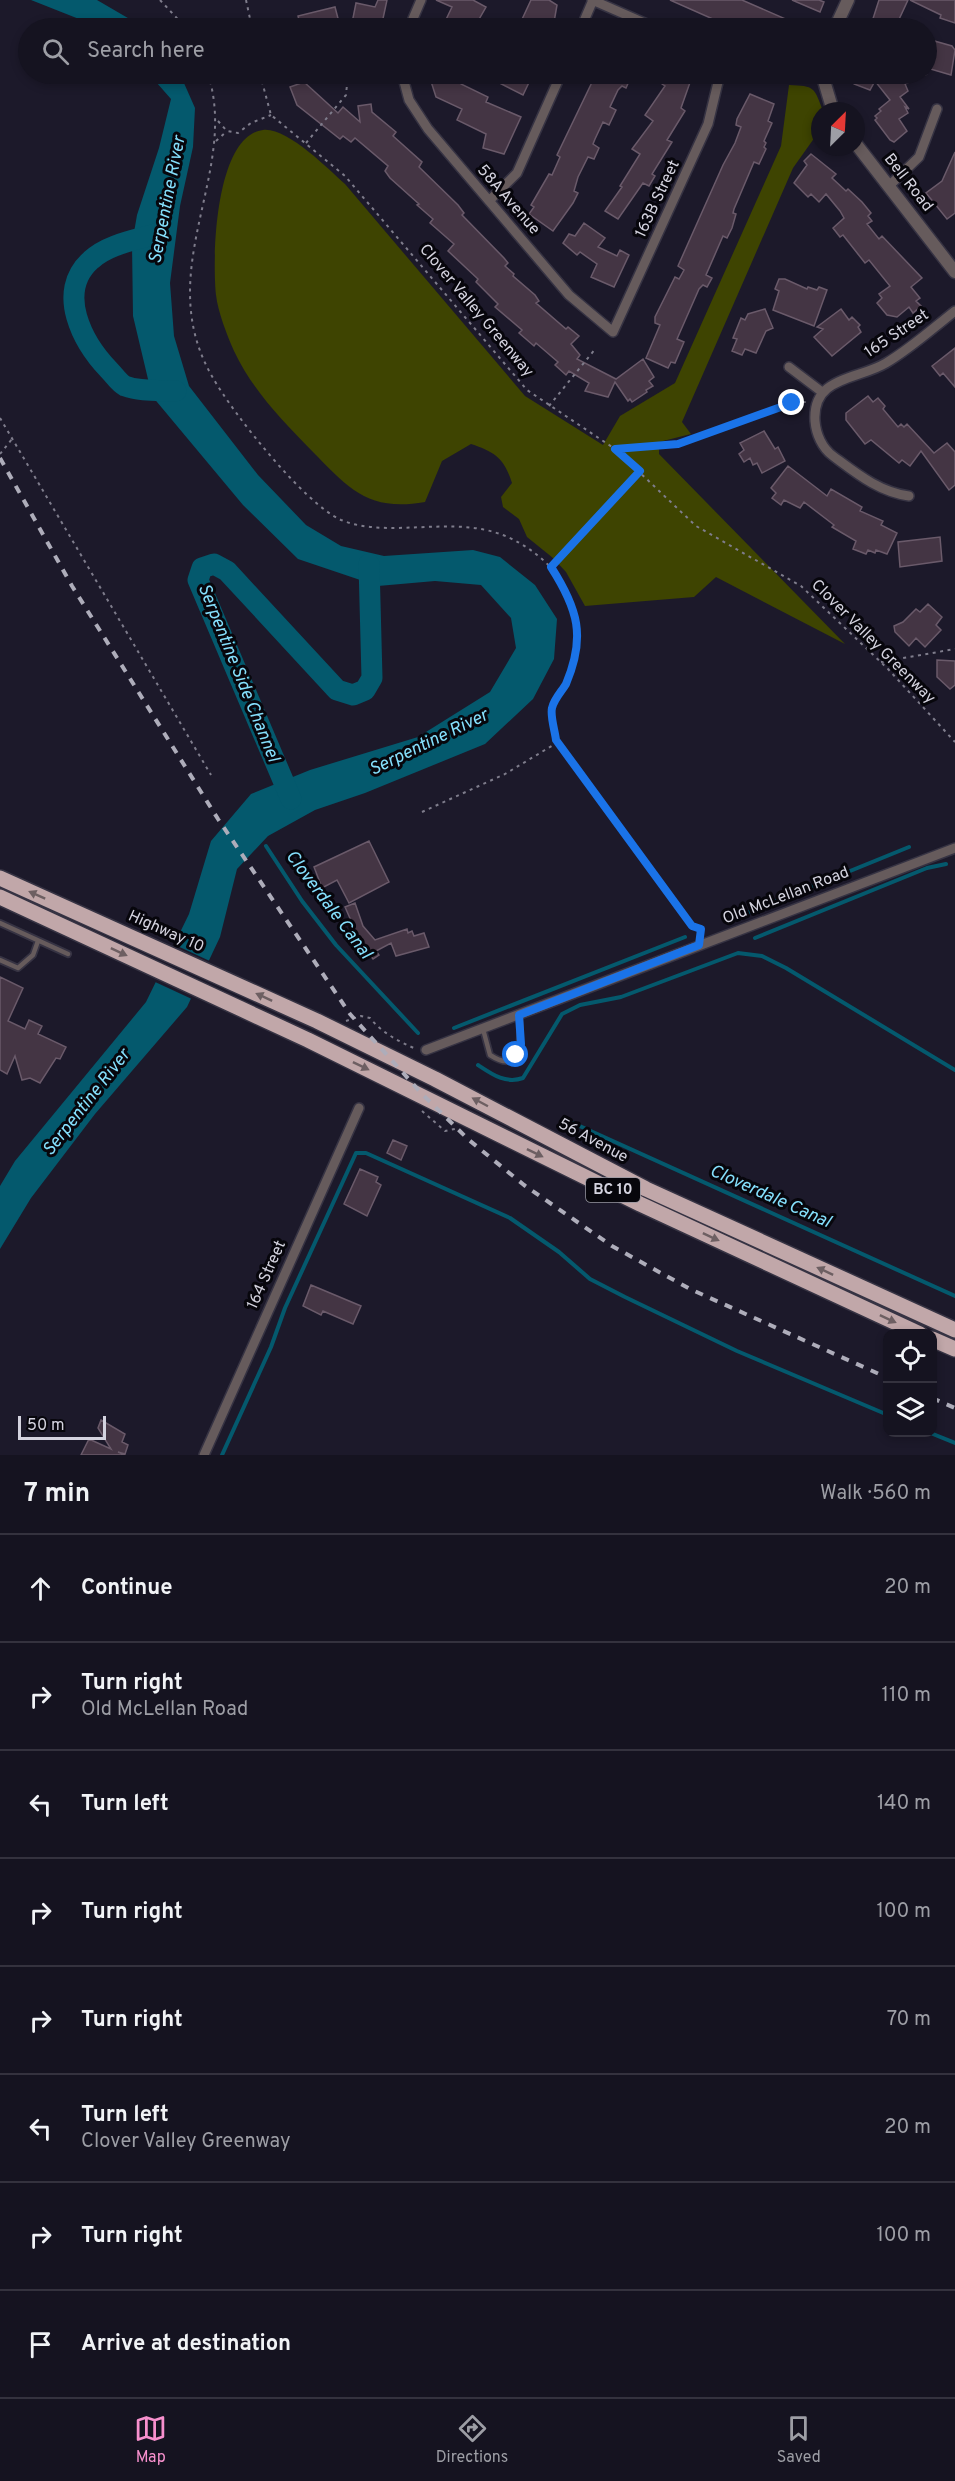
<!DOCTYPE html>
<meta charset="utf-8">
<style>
body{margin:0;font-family:Overpass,sans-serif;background:#22202d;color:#f1f3f6}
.controls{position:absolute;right:18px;bottom:18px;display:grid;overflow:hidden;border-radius:12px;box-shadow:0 3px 9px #0003}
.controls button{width:54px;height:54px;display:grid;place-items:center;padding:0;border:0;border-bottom:2px solid #34323e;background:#151320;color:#f1f3f6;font:30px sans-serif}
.compass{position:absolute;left:811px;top:102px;width:54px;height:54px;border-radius:50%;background:#151320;box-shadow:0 3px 9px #0003;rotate:24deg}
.scale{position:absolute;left:18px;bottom:15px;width:88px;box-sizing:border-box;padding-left:6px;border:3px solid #d4d3df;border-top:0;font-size:16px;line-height:21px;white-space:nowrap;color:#d4d3df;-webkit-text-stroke:4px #07060c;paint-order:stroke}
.stop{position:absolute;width:18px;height:18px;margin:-14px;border:4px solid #1a73e8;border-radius:50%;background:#fff}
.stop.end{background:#1a73e8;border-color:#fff;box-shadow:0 2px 6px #0008}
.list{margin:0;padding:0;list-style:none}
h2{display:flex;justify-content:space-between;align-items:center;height:78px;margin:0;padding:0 24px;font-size:26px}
h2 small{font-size:20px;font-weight:400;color:#9d9ea5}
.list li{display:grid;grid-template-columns:39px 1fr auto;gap:18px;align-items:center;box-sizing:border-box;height:108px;padding:0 24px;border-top:2px solid #34323e}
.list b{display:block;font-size:22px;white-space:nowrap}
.list p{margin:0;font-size:20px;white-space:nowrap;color:#9d9ea5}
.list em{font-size:20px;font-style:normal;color:#9d9ea5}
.icon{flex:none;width:33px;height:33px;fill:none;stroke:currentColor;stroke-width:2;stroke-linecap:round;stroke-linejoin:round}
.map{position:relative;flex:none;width:955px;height:1455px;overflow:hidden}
.search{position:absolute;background:#151320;box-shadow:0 3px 9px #0003;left:18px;right:18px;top:18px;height:66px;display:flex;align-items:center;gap:15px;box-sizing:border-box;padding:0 21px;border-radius:33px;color:#9d9ea5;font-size:22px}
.sheet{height:942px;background:#151320}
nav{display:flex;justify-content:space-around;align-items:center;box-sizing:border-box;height:84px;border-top:2px solid #34323e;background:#151320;font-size:16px;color:#9d9ea5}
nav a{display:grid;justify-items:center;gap:3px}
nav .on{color:#f790cd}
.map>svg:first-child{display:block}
.green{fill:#3e4401}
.water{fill:#04596d}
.pier{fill:#1c192a}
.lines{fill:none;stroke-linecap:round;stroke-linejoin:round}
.stream{stroke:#04596d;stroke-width:4}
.river{stroke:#04596d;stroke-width:21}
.building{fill:#443544;stroke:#6a5a6a;stroke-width:1.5}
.service-casing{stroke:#363343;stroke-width:8}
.minor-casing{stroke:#363343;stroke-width:12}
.tertiary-casing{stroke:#363343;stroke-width:15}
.trunk-casing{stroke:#363343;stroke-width:18}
.path{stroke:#7f7d8c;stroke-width:2;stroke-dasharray:3 4.5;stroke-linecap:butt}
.service{stroke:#665b5c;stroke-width:4.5}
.minor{stroke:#665b5c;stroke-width:9}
.tertiary{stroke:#665b5c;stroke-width:12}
.trunk{stroke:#c1a7a9;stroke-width:15}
.rail{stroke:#aeadba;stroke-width:4;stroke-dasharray:8 8;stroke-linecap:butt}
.oneway{fill:#6d5f62}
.route{stroke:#1a73e8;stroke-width:8}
.labels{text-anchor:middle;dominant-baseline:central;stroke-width:6;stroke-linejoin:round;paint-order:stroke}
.shield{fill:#07060c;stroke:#9696a0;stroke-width:1.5}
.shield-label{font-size:15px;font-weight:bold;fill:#d4d3df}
.street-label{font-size:16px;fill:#d4d3df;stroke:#07060c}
.water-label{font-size:18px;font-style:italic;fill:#85e0fd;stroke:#07060c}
</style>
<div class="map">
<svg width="955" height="1455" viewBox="0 0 955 1455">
<rect width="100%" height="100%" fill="#1c192a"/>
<!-- green -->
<path class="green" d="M789,85C815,86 814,87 823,111H820V130L793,168L682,422L691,434L659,442V454L845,644L716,577L694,597L585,606L566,572L553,558L527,537L519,519L503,507L501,497L512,483C504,458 495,452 471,444L442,461L425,502C369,512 349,489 312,451C282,420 253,391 234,351C227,335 218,312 216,295C212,258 215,136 263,130C287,127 328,169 345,184L525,396L603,445L620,416L675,383L781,146Z"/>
<!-- water -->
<path class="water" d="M31,0H97L145,28H93L79,19Z
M149,74H180L195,108L193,147L180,206L170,283L174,336L189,386L258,475L306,525L341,546L384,556L473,550L500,557L535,585L557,619L554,659L533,699L485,744L365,793L315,810L268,836L237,869L220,937L187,1007L95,1114L31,1198L0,1249V1186L15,1161L146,1002L189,914L211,841L251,794L310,770L418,737L490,692L516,648L511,618L481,585L435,581L378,586L298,559L243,505L152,396L133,316L132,244L137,215L159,148L171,99Z"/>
<!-- pier -->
<path class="pier" d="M171,943L212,962L194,1000L153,981Z"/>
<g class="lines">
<!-- stream -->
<path class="stream" d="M266,846L302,901L336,945L418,1033
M732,919L909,847
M755,938L927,868L946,864
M454,1028L685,937
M478,1065C493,1075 506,1084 523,1078L562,1014L580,1005L621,997L738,953L762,956L786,968L955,1070
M573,1123L955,1296
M928,1432L955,1443
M222,1455L271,1347L285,1308L356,1153H366L510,1218L559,1252L590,1279L625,1297L737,1351L888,1415"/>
<!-- river -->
<path class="river" d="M159,233C136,240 108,244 91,260C55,292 83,343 109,370C114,375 119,383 125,386C141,392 160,390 176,391
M291,799L198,580L202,568L214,564L227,571L337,690L353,695L365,690L372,678L369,564"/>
</g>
<!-- building -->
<path class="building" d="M378,0H387L381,28H351L356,3L375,7Z
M436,0H473L486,7L474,28H442L452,7Z
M531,0H549L557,5L553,28H518Z
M670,0H742L806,28H733Z
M792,0H819L824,2L820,12Z
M879,0H908L895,28H870Z
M910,0H955V23L940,18L941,15Z
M335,7L340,26L301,28L298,16Z
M931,40L952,46L955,50L951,75L927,68Z
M435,74H447L448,77L458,74L461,84L488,97L486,102L521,117L504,154L483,148L486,134L457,120L462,109L436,97L429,75Z
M482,74H533L523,95Z
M596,74H618L630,79L626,88L622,86L618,90L610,107L616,110L609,125L603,122L595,139L593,144L599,148L594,159L588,157L578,177L574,191L578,193L573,203L553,231L529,214L534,207L531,205L549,174L552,175L560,157L557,155Z
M665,74H693L681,108L685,111L667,140L672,142L652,174L655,176L649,186L643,183L618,219L605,211L622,187L620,186L640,154L632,149L653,121L645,115L665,86L662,84Z
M850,74H927L905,84L908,91L900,97L909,109L905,107L908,113L899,119L907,131L894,142L890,140L875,120L877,118L875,116L881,111L879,109L890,100L875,81L870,90L854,84Z
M304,82L338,113L343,107L360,122L358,106L371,104L372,112L396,132L393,136L422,162L419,167L458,205L464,213L462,215L504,258L508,263L505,266L514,274L513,276L535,295L539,301L536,303L566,329L568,327L579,336L571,344L580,355L577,359L616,379L643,359L654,377L649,381L653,386L646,390L647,392L632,402L630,399L628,401L615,382L608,397L585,391L589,383L569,371L566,375L555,365L558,362L536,343L534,346L519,333L522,330L495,307L498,304L476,282L478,279L448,251L454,244L430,223L433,219L417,205L419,204L390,178L385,171L388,166L355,138L351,142L343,136L340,139L297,105L290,87Z
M750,94L774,104L768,121L772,123L764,141L766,143L764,147L766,149L759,164L754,162L734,209L733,213L736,214L732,228L727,238L723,236L706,275L712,278L707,287L703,285L699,289L677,339L684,342L675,363L671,362L668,368L646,358L660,325L655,323V317L675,277L679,279L684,270L678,266L723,165L735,143L741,127L736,125L737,119Z
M955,152V213L947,219L926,193L942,181Z
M811,154L836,174L832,178L846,191L848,189L862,202L871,213L868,216L872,221L867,224L879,239L882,236L922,278L911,287L920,298L916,301L921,306L913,313L909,307L897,317L887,315L877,303L882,298L879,294L890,286L869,260L865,263L843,235L840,237L833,228L844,218L840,211L826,194L819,202L811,194L808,197L794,183L807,165L804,161Z
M584,223L605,238L598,247L617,256L620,250L629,255L614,287L591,277L597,264L580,252L577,255L563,243L569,234L575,236Z
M779,279H785L807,289L808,287L817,290L819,287L827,290L814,326L773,310L779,291L775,289Z
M765,309L773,328L766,331L756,353L745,349L742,355L732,351L737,339L733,338L741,318L745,320L748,314Z
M841,309L849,320L852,317L860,325L858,327L861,332L832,356L814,337L823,329L817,327Z
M955,348V387L943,373L940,376L932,366Z
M868,396L873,402L878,398L885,406L883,409L898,427L901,424L904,427L907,424L934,453L947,443L955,452V485L949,490L921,451L910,466L902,460L899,463L871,440L865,444L846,420V413Z
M764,431L775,449L778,447L785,461L762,473L757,463L753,465L750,458L744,462L739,454L744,450L740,443Z
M788,466L827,496L831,489L862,507L860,511L883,521L881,525L897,533L887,554L876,550L875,553L868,550L866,554L853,549L856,541L832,527L834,525L804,502L800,508L784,500L781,505L772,498L776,493L771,488Z
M940,537L942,561L900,567L898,542Z
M928,604L942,617L936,625L941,630L925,647L916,638L909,646L895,632L894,626L903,622L916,609L920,612Z
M937,660L955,661V685L950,689L937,677Z
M369,841L389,882L349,903L337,880L322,888L314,867Z
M355,903L363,926L375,940L407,929L408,933L412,931L414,936L424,933L429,947L396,956L391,943L376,951L379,955L373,959L360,941L345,907Z
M0,977L23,988L8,1021L25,1029L29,1020L42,1026L38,1034L66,1047L60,1059L56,1058L40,1083L30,1078L22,1080L15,1056L7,1074L0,1070Z
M393,1140L407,1146L401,1160L387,1153Z
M360,1169L378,1177L376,1182L381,1185L367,1216L344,1204Z
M311,1285L361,1306L353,1324L323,1311L321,1315L303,1306Z
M101,1420L125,1434L122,1442L128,1445L125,1454L118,1452L125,1455H81L89,1439L111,1449L98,1428Z"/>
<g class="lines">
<defs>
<path id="service" d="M0,923L68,954
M0,960L18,968L33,955L38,941
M483,1029L490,1055C524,1077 521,1035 519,1015"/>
<path id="minor" d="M592,0L656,28
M409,28L421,0
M581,28L593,0
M402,74L409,100L428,129L569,295L613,332L708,124L720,74
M761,74L786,78L822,76
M890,185L919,157L937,109
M489,201L517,173L561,74
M789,367L822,392
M909,496C879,492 856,473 833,456C822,448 816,434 815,421C812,376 858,380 886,363C910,349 932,329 955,311
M426,1050L955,848
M204,1455L359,1108"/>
<path id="tertiary" d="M835,28L848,0
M822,74L833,111
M856,144L955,272"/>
<path id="trunk" d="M0,878L317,1021L435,1079L646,1189L955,1330
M0,897L308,1040L640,1204L920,1334
M932,1339L955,1349"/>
</defs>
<!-- service casing -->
<use href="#service" class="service-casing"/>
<!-- minor casing -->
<use href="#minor" class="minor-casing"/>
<!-- tertiary casing -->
<use href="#tertiary" class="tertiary-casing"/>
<!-- trunk casing -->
<use href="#trunk" class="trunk-casing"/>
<!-- path -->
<path class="path" d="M160,0L186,28
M246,0L252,28
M208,74C240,174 150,271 213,378C234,415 304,503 341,520C358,527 377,528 395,528C453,527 494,518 542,559C559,574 574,599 577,622C580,645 574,669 564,688C560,694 553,702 552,708C550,717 555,731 556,740
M260,74L271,115L345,176L527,390L615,449L696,526L801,586L888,669L955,742
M218,121L227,131L238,133L251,123L271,115
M216,141L227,131
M306,143L346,95L348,74
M549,406L596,348
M0,418L211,775
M615,449L678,444L793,403L806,402
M0,454L12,439
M551,567L641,471
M881,662L955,649
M422,812L505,774L555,744L556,740L692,926L701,929L700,936
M346,1021L361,1016L370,1018C382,1033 398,1041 416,1049
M422,1111L445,1131L459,1128"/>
<!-- service -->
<use href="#service" class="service"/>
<!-- minor -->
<use href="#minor" class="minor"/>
<!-- tertiary -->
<use href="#tertiary" class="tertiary"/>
<!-- trunk -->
<use href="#trunk" class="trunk"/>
<!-- rail -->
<path class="rail" d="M0,458L72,586L218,819L350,1014L423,1095L469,1140L524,1185L612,1246L690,1289L888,1378
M932,1398L955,1408"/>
</g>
<!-- one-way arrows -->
<defs><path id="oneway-solid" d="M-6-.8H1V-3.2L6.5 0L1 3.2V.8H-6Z" transform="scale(1.5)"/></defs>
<g class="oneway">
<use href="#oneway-solid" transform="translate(37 895) rotate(-156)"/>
<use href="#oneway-solid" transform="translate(119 952) rotate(25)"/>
<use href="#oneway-solid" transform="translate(264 997) rotate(-155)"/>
<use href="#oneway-solid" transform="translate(361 1066) rotate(26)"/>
<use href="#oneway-solid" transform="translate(480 1102) rotate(-152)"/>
<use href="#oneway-solid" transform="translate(535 1153) rotate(26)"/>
<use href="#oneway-solid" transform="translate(711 1237) rotate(25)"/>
<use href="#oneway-solid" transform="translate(825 1271) rotate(-155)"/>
<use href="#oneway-solid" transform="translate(888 1319) rotate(25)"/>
</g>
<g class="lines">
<!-- route -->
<path class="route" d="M516,1055L521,1044L519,1015L699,945L701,929L692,926L556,740C555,731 550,716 552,708C554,699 562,691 566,684C586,637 578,609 551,567L640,471L615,449L678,444L792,403"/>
</g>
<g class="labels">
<!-- shield labels -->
<rect class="shield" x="586" y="1178" width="54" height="24" rx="4.5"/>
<g class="shield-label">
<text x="613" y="1190">BC 10</text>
</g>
<!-- street labels -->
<g class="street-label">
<text transform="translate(908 183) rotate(52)">Bell Road</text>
<text transform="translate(658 199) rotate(-65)">163B Street</text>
<text transform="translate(508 200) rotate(49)">58A Avenue</text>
<text transform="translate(476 311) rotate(50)">Clover Valley Greenway</text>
<text transform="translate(897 334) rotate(-34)">165 Street</text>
<text transform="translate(873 642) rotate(45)">Clover Valley Greenway</text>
<text transform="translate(786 896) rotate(-21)">Old McLellan Road</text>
<text transform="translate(166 932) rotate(24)">Highway 10</text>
<text transform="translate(593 1141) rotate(28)">56 Avenue</text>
<text transform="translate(267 1275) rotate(-66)">164 Street</text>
</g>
<!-- water labels -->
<g class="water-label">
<text transform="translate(168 200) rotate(-79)">Serpentine River</text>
<text transform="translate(238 673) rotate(68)">Serpentine Side Channel</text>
<text transform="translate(429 743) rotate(-26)">Serpentine River</text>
<text transform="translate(328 905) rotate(53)">Cloverdale Canal</text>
<text transform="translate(87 1103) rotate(-52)">Serpentine River</text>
<text transform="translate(770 1197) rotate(24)">Cloverdale Canal</text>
</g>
</g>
</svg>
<div class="controls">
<button><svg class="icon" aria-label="locate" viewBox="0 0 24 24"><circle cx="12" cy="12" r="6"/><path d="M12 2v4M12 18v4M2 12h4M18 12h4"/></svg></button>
<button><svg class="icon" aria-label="layers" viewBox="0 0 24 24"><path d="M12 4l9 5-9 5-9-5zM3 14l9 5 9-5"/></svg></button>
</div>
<svg class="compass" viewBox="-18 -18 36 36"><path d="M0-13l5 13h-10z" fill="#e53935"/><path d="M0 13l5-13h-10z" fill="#9d9ea5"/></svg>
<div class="scale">50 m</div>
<div class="stop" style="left:516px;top:1055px"></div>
<div class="stop end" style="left:792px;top:403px"></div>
<div class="search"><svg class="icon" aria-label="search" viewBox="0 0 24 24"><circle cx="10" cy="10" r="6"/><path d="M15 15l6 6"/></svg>Search here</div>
</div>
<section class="sheet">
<h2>7 min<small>Walk · 560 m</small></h2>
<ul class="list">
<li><svg class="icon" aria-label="ahead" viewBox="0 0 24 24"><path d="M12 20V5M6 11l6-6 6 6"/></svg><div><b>Continue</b></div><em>20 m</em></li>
<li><svg class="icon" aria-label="right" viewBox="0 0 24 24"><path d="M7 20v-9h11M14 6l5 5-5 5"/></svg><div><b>Turn right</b><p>Old McLellan Road</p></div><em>110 m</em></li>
<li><svg class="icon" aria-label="left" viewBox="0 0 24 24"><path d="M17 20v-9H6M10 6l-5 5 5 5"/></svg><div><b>Turn left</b></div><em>140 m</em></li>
<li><svg class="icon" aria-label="right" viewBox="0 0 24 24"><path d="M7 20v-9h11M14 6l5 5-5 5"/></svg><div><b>Turn right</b></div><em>100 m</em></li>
<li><svg class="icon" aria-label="right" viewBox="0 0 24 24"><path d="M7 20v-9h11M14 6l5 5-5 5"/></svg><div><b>Turn right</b></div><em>70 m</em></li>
<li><svg class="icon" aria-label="left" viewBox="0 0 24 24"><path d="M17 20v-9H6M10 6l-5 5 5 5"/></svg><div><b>Turn left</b><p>Clover Valley Greenway</p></div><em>20 m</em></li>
<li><svg class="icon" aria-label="right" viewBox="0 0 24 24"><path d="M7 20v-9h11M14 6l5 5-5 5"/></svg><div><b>Turn right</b></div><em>100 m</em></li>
<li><svg class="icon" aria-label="arrive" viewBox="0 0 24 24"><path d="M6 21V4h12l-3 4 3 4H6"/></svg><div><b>Arrive at destination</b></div></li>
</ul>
</section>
<nav>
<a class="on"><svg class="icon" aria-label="map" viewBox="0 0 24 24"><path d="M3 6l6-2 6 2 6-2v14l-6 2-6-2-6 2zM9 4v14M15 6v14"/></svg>Map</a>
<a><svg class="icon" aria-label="directions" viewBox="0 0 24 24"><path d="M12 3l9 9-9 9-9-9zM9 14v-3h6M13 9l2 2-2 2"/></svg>Directions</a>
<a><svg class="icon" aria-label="saved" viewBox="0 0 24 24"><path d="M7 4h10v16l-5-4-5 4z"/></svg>Saved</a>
</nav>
